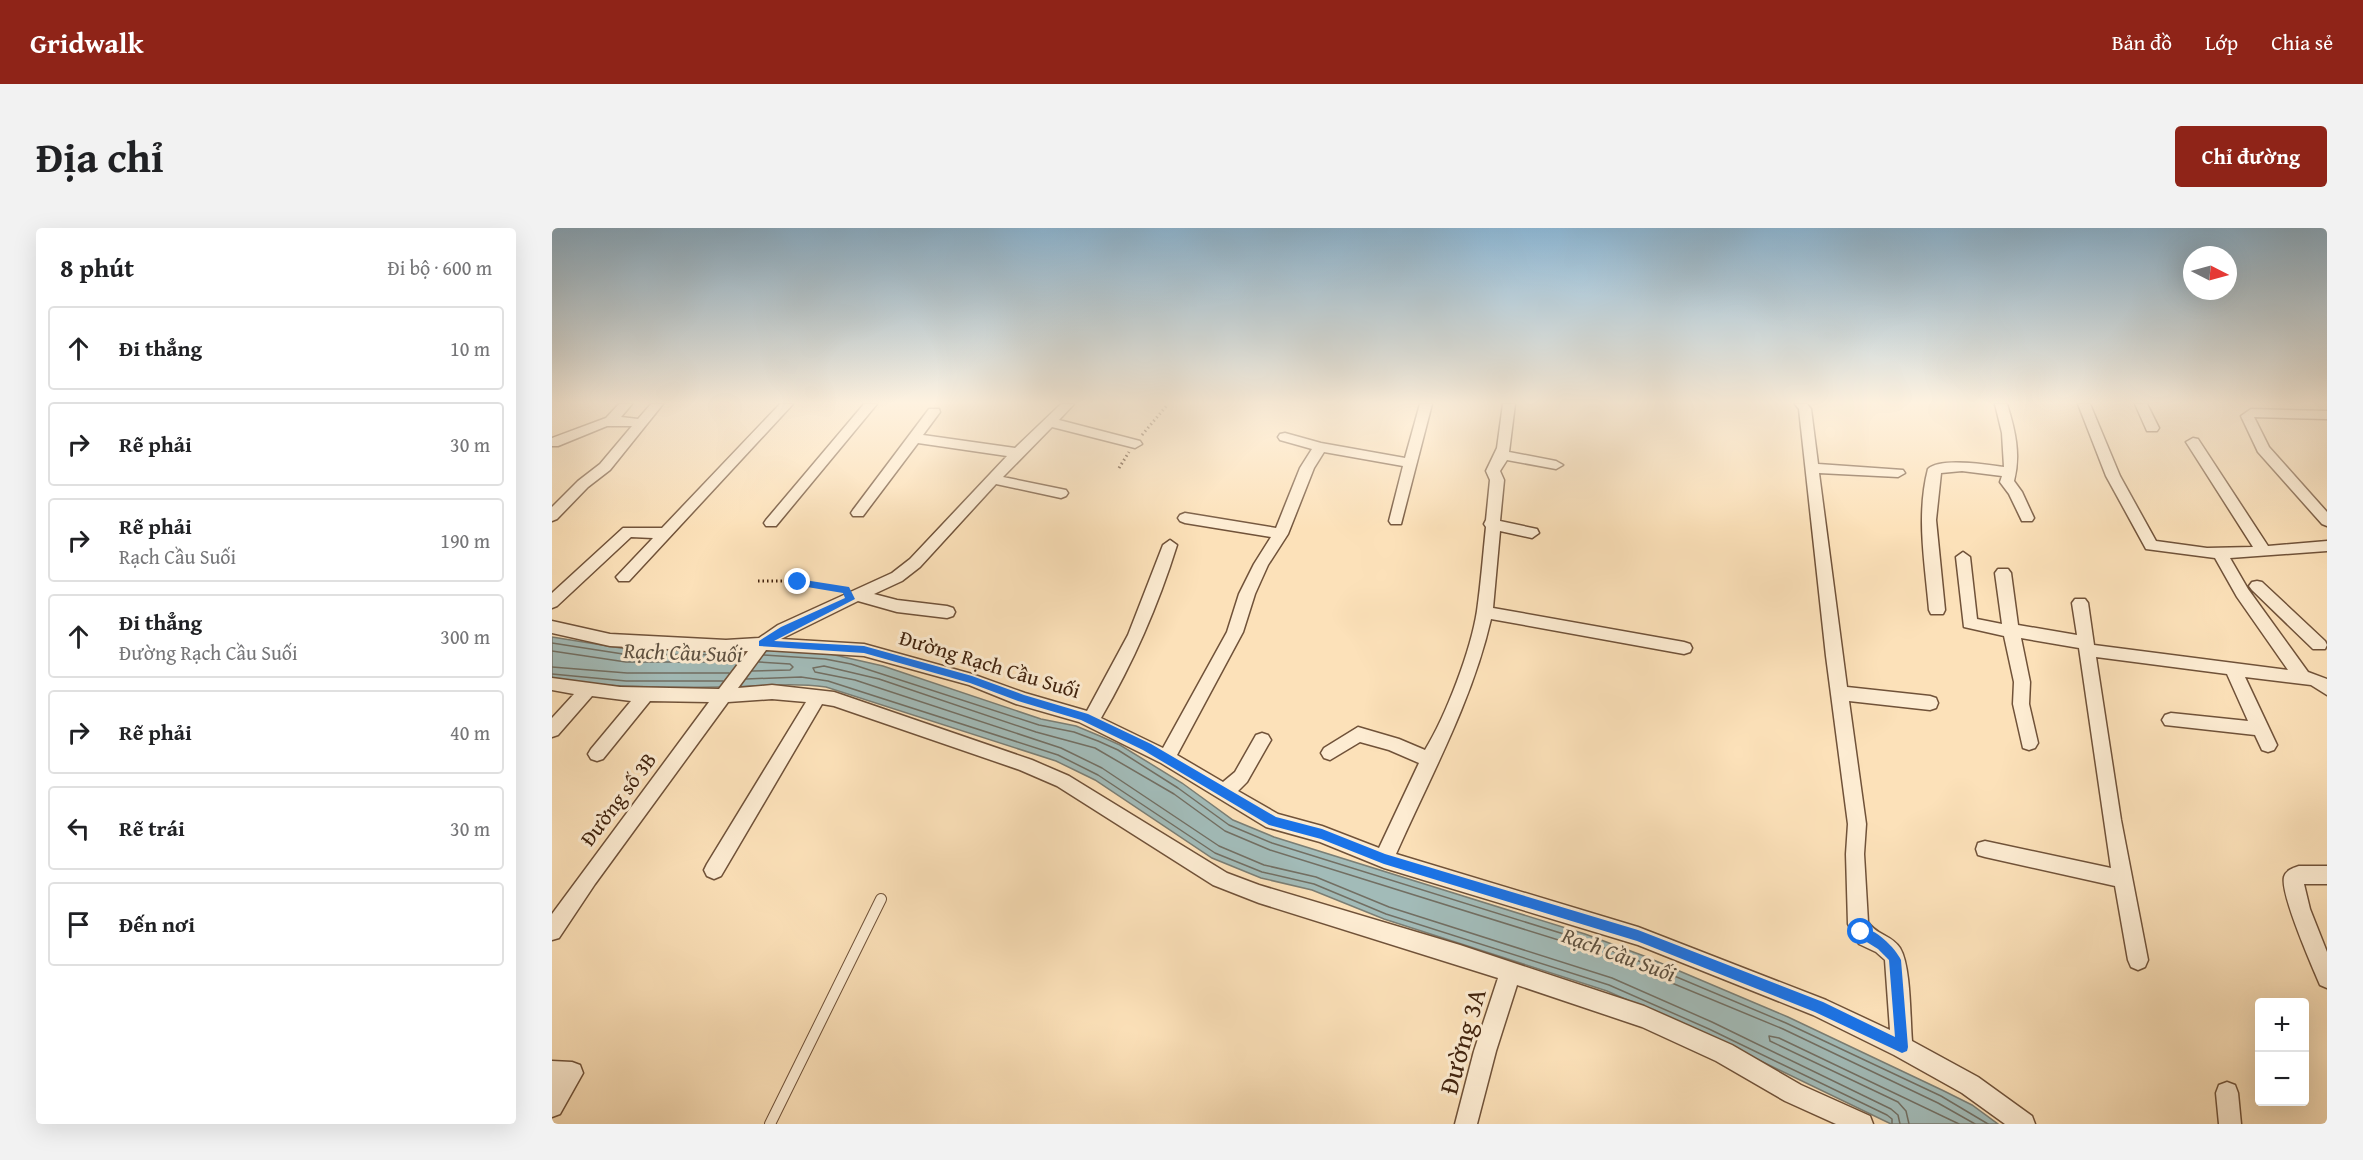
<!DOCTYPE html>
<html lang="vi">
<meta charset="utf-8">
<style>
body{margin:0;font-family:"Gentium Book Plus",serif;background:#f2f2f2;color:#202124}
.controls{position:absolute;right:18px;bottom:18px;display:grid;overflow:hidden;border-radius:6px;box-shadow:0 6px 24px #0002}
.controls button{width:54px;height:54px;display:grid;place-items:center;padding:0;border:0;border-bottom:2px solid #e0e0e0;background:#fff;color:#202124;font:30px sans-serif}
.compass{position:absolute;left:1631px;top:18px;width:54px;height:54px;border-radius:50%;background:#fff;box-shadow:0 6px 24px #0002;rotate:96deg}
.stop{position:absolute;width:18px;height:18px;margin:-14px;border:4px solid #1a73e8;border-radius:50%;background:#fff}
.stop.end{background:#1a73e8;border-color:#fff;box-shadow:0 2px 6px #0008}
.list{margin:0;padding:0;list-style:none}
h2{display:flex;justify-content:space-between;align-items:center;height:78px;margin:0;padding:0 24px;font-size:26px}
h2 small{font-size:20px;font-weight:400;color:#757577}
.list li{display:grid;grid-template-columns:39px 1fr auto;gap:18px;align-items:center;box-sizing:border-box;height:84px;margin:0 12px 12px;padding:0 12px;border:2px solid #e0e0e0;border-radius:6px}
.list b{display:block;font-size:22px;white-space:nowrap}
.list p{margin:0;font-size:20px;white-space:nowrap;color:#757577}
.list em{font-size:20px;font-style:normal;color:#757577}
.icon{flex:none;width:33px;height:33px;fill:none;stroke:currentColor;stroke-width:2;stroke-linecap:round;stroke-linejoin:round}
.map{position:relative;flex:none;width:1775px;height:896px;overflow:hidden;border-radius:6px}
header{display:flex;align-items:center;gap:36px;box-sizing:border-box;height:84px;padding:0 30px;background:#8f2418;color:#fff}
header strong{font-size:28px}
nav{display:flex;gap:33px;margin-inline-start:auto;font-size:21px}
.intro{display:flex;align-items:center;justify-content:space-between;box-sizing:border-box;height:144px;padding:0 36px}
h1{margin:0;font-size:42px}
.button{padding:15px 27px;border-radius:6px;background:#8f2418;color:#fff;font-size:21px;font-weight:700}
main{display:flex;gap:36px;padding:0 36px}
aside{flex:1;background:#fff;border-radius:6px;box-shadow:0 6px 24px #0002}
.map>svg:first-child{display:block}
.water{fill:#a2bbb8;stroke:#7b7e74;stroke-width:1.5}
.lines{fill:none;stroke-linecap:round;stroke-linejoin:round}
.shore{stroke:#726f63;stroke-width:1.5}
.lane-casing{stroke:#705239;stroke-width:12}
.street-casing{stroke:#705239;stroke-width:3}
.path{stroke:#41230e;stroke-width:3;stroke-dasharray:1.5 3;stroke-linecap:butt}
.lane{stroke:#fdecd2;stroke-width:10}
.street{fill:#fdecd2;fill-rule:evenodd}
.route{fill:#1a73e8}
.labels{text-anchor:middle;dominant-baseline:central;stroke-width:6;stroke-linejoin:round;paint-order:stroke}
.street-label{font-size:21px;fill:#41230e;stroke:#fdecd2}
.water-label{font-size:22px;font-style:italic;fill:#5e5141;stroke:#fdecd2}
.near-street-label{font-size:26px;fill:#41230e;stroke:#fdecd2}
</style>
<header>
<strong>Gridwalk</strong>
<nav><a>Bản đồ</a><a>Lớp</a><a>Chia sẻ</a></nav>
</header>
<div class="intro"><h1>Địa chỉ</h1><a class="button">Chỉ đường</a></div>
<main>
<aside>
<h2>8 phút<small>Đi bộ · 600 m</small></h2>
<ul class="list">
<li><svg class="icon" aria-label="ahead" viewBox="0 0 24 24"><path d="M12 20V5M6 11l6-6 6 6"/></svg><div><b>Đi thẳng</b></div><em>10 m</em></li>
<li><svg class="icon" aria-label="right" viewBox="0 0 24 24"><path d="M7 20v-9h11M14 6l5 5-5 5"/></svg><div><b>Rẽ phải</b></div><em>30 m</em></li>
<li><svg class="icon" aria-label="right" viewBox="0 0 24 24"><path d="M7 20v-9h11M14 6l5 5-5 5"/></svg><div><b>Rẽ phải</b><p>Rạch Cầu Suối</p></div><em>190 m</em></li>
<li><svg class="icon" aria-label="ahead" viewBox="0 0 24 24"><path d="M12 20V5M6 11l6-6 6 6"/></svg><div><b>Đi thẳng</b><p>Đường Rạch Cầu Suối</p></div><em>300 m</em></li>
<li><svg class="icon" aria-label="right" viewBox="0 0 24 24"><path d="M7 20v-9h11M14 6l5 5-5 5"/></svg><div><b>Rẽ phải</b></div><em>40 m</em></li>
<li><svg class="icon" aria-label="left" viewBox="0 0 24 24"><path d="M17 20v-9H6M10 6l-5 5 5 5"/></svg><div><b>Rẽ trái</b></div><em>30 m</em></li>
<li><svg class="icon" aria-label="arrive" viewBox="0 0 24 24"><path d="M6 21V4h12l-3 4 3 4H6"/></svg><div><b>Đến nơi</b></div></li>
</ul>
</aside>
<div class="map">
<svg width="1775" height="896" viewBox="0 0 1775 896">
<rect width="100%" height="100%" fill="#fce1b9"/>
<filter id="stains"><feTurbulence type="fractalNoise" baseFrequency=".00333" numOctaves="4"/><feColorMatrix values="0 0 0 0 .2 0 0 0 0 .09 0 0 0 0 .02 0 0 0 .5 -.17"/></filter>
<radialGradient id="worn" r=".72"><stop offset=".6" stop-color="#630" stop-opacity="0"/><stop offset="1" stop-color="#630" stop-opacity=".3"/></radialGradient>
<!-- water -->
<path class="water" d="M0,409L75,421L144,423L194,421L274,425L331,438L489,491L524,498L548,508L568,517L630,555L681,592L722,609L1033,706L1092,728L1236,789L1392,863L1420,877L1446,896H1339L1155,807L1055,763L832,691L760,662L709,650L660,630L543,552L504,533L274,459C237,454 202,459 165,459C110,460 55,459 0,452Z"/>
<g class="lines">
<!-- shore -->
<path class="shore" d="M0,415L71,426L191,427
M0,423L74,434H185
M212,427L273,431L299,436L487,497L522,504L546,513L566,522L626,560L677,597L720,615L1031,712L1089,734L1234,795L1389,868L1436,896
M0,439L75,445H177
M200,443L238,442L241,439L238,436L207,434
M0,446L74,453H171
M194,451L249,449L276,453L506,527L546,547L663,625L710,644L762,656L834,686L1057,757L1157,801L1335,887L1340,891V896
M1348,896L1346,887L1339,881L1160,794L1060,750L837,679L764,649L712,637L667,618L550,540L509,520L303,452L263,444L261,440L272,438L327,451L484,504L543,520L622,566L673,603L718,622L1029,719L1086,741L1231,801L1386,875L1423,896
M1357,896L1354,883L1346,874L1218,813L1217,808L1227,810L1407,896"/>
<defs>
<path id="lane" d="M218,896L329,671"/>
<path id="street" d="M67,176H80L69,189L86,191L99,176H111L58,242L36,259L5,291L0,293V279L26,253L48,236L80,198H55L6,218H0V210L54,190Z
M228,176H241L77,353H67L64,349L101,310L79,309L5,378L0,380V365L71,300H110Z
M312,176H325L224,298H214L212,295L214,292Z
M509,176H522L507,192L588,213L590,216L583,220L500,199L451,249L514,262L516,265L514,268L509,270L444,256L368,339L350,353L322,366L345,372L395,378L401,380L403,384L401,388L395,390L345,384L306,373L229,411L312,416L420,446L473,465L535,483L576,407L611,317L618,312L625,317C606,378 581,435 549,490L611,520L675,404L687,366L702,336L719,309L633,295L628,293L626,290L628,287L633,285L724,300L748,240L760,221L728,212L726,209L728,206L733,205L769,215L853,230L868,176H880L849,296H839L837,293L851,238L772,224L762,240L736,306L716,337L703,366L691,404L625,527L671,554L683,544L704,507L710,505L716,507L719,512L716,517L695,554L686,563L726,586L770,598L827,620L867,535L837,522L808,514L778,532L772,530L769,525L772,520L806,499L847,511L873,522C894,488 919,422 925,383C929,355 931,327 934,299L932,296L934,292L938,252L934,243L945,220L951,176H963L957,224L1004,233L1011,237L1004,241L955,232L948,243L952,252L948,293L985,301L987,305L980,310L948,303L941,380L1132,414L1138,416L1140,420L1138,424L1132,426L939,391C920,474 878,549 844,626L1086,699L1274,772L1338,802L1333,732L1324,724L1307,716L1296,696L1294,626L1296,596L1274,428L1247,181L1243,176H1255L1259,181L1266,236L1351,242L1353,245L1346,249L1267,245L1295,459L1378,468L1384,470L1386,475L1384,480L1378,482L1297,473L1314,596L1312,626L1316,694C1324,707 1340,707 1348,720C1359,738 1358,790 1360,813L1426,849L1480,888L1483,896H1453L1410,865L1342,827L1261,787L1086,717L832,640L768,614L714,599L609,535L527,494L464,476L417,457L312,428L214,422L186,460L220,457L282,464L480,532L517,548L675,645L707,657L908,717L1092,778L1180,817L1249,857L1318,888L1321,896H1284L1233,873L1164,833L1090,799L965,757L944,823L925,896H903L922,823L946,750L707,675L661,657L505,558L468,542L282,478L270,476L169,648L162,651L155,648L152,642L155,636L254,474L220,471L176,474L43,656L7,710L0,712V686L157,474L98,473L51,531L45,533L39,531L36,526L39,521L79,473L40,468L6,507L0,509V490L22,466L0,462V450L68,459L167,461L196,423L174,424L58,418L0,405V393L58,406L174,412L207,410L226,397L340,345L358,331L455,228L366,215L311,288H301L299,285L301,282L377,181H387L388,184L371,207L463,220Z
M1443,176H1455C1463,202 1469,226 1462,253L1470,264L1482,290L1480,293H1470L1457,266L1448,254L1450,248L1410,243L1389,245L1384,292L1393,382L1391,386H1379L1377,382C1373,335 1364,287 1376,241C1388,229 1436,237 1452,239L1450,205Z
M1526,176H1538L1568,248L1604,313L1655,320L1701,319L1634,214L1641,210L1646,211L1716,318L1775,313V323L1678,330L1696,361L1756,444L1775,451V467L1759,457L1693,449L1725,517L1722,522L1716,524L1710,522L1703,507L1613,497L1610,492L1613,487L1619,485L1696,493L1675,446L1544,429L1569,592L1596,732L1593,739L1586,742L1579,739L1576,732L1563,658L1433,629L1426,627L1424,621L1426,615L1433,613L1559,640L1527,420L1469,410L1478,454L1477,476L1486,515L1483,520L1477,522L1471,520L1461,476L1462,454L1452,408L1412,399L1404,329L1411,324L1418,329L1425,391L1450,396L1443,345L1446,341H1456L1459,345L1466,397L1525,407L1520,375L1523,371H1533L1536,375L1542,417L1736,442L1685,369L1663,330L1594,321L1554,248Z
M1583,176H1595L1607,200L1605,203H1595Z
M1699,181L1775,183V191L1702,189L1717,219L1775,284V298L1770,296L1706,224L1689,188Z
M1705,353L1710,354L1773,413L1775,417L1773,421H1761L1700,362L1697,358L1700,354Z
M1747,638H1775V656H1752L1758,681L1775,724V760L1768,757C1760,738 1728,666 1732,649C1734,642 1741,640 1747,638Z
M0,833L20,834L28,837L31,845L8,886L0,889Z
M1675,854L1683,857L1686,865L1689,896H1667L1664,865L1667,857Z"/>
</defs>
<!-- lane casing -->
<use href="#lane" class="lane-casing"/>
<!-- street casing -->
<use href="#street" class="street-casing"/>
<!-- path -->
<path class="path" d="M590,207L616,176
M567,240L577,224
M206,353H231L288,360"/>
<!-- lane -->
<use href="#lane" class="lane"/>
<!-- street -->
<use href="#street" class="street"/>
</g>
<!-- sky -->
<linearGradient id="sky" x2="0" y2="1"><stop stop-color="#8cb7d5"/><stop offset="0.58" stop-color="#fef2e0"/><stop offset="1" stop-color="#fef2e0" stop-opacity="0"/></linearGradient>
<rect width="1775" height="301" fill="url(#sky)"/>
<!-- route -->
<path class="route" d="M246,351L297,359L303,371L222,413L312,418L420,448L472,467L536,486L599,516L724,589L770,601L833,626L1086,702L1271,774L1343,809L1337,732L1326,721L1305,708V700C1319,696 1343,719 1349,732L1356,819L1355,823L1350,825L1263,784L1085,713L832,636L769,611L717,597L591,522L529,492L466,473L418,455L312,425L207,418V413L229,399L293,370L291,365L243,357V352Z"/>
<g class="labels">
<!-- street labels -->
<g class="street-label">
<text transform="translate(438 436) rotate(17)">Đường Rạch Cầu Suối</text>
<text transform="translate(66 571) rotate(-53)">Đường số 3B</text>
</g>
<!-- water labels -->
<g class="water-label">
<text transform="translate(131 424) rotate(2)">Rạch Cầu Suối</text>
<text transform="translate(1067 726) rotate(20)">Rạch Cầu Suối</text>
</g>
<!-- near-street labels -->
<g class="near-street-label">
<text transform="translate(910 813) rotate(-74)">Đường 3A</text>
</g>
</g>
<rect width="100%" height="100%" filter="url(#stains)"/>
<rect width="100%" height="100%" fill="url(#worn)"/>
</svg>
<div class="controls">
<button>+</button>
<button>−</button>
</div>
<svg class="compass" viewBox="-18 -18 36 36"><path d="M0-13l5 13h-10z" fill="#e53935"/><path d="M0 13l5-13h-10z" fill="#757577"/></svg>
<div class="stop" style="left:1309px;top:704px"></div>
<div class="stop end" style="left:246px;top:354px"></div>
</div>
</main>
